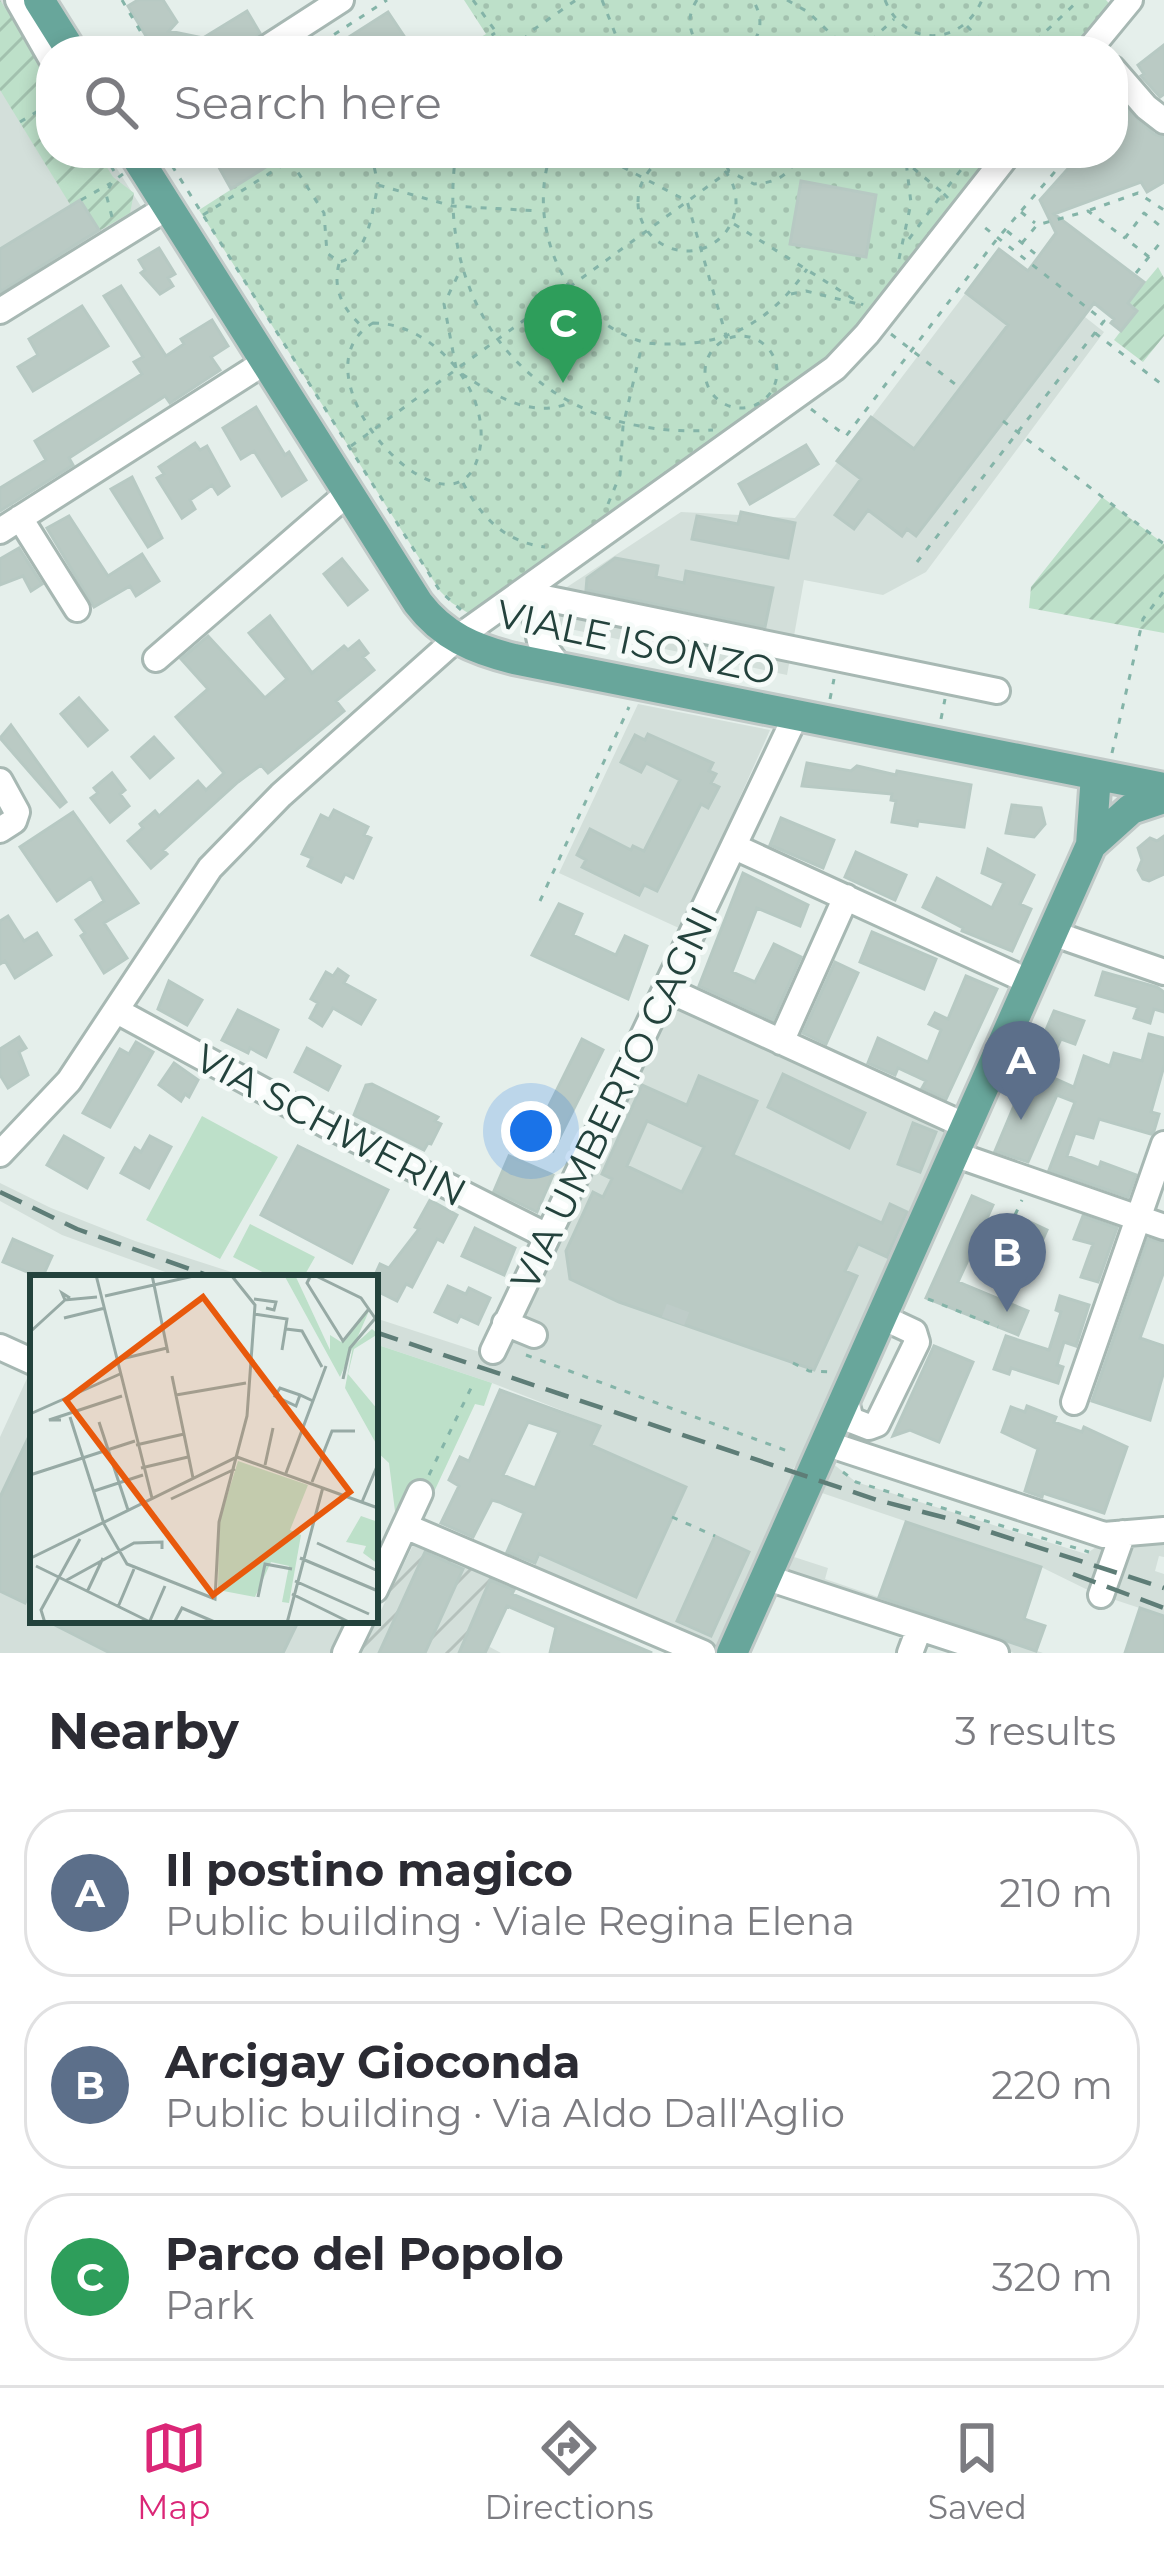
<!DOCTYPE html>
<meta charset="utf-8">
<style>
body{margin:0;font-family:Montserrat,sans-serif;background:#f2f2f3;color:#2b2b33}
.you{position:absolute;left:531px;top:1131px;width:42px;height:42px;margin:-30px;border:9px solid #fff;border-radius:50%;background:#1a73e8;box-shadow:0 0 0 18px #1a73e833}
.badge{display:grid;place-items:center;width:78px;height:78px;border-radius:50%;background:#db2777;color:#fff;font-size:39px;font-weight:700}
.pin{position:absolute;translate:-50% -99px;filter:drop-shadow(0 3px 6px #0008)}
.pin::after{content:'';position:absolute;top:63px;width:42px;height:36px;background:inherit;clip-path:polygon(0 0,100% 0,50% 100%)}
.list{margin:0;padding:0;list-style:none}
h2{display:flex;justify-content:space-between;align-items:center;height:156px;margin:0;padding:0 48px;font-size:51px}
h2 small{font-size:39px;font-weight:400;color:#7c7c81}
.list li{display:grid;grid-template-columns:78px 1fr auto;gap:36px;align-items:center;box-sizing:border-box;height:168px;margin:0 24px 24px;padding:0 24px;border:3px solid #e1e1e2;border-radius:48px}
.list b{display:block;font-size:45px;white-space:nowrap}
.list p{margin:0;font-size:39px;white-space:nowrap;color:#7c7c81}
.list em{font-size:39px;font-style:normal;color:#7c7c81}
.icon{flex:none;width:66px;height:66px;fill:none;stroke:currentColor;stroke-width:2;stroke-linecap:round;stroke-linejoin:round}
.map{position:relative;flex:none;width:1164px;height:1653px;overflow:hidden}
.search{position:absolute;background:#fff;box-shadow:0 6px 18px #0003;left:36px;right:36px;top:36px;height:132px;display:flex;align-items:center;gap:30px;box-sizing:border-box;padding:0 42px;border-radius:48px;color:#7c7c81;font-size:45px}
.sheet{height:732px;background:#fff}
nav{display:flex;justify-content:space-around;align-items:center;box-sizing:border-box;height:168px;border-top:3px solid #e1e1e2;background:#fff;font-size:33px;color:#7c7c81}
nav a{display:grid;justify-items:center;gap:6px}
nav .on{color:#db2777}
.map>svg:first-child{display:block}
.built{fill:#d3dfda}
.industrial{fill:url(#industrial-furrows)}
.grass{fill:#bde0c9}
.park{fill:url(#park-dots)}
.garden{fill:url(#garden-furrows)}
.building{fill:#bacac4;stroke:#b7c9c3;stroke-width:3;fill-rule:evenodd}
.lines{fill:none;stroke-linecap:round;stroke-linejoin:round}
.minor-tunnel{stroke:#beccc8;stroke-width:24;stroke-dasharray:24 12;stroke-linecap:butt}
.minor-casing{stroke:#a7b8b3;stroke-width:30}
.major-casing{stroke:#c1cac8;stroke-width:36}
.path{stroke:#84b4a8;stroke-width:3;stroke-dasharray:6 9;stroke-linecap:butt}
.minor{stroke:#fff;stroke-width:24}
.major{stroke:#68a69b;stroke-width:30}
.rail{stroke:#5e7d77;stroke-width:4.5;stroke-dasharray:24 12;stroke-linecap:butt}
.labels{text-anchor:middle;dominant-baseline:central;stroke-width:10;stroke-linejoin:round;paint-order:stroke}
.street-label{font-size:39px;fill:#23423c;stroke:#f6fbf9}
.inset-road{fill:none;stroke:#97aaa5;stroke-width:3}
.view{fill:#e8590c;fill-opacity:0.15;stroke:#e8590c;stroke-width:6}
.inset-edge{fill:none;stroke:#23423c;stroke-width:6}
</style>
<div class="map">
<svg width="1164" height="1653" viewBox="0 0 1164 1653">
<defs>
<pattern id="industrial-furrows" width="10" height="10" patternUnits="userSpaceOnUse" patternTransform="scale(3)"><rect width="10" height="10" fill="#d3dfda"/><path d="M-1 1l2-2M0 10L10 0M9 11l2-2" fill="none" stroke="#b5c1bc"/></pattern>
<pattern id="park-dots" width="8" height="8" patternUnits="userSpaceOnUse" patternTransform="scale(3)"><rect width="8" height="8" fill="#bde0c9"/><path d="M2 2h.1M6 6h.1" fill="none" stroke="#a2c1ae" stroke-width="1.8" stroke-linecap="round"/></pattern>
<pattern id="garden-furrows" width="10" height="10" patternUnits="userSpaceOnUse" patternTransform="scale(3)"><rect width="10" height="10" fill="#bde0c9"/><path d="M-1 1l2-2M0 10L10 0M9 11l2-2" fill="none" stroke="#a2c1ae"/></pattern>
</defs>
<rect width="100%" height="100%" fill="#e5efeb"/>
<!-- built -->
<path class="built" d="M0,0H10L51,65V153H107L142,208L0,299Z
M999,249L1104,332L926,572L883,595L804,580L787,675L556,626L558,593L681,512L795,518Z
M638,704L770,730L681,929L559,873Z
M672,1005L946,1130L800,1460L792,1470L811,1477L732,1653H703L529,1580L599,1425L492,1383L375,1344V1318L498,1358Z
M0,1183L51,1208L135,1241L250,1278H182L62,1235L0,1201Z
M29,1374L33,1376V1620H361L345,1653H0V1437Z
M832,1463L856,1482L1086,1554L1099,1545L1164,1529V1557L1159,1556L1155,1571L1164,1574V1616L1094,1593L1041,1567L819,1492Z
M791,1556L828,1568L825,1579L1043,1653H1014L781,1578Z"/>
<!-- industrial -->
<path class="industrial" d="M415,1541L515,1586L488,1646L501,1653H360Z"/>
<!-- grass -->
<path class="grass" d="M202,1116L278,1157L220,1259L146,1220Z
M250,1224L315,1257L303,1278H274L233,1257Z
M375,1344L492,1383L484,1406L475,1404L419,1524L395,1511L389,1463L375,1450Z"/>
<!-- park -->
<path class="park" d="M464,0H1106L1113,8L1072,51H457L486,34Z
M288,153H1005L867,334L481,621L452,603L440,591L199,210Z"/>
<!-- garden -->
<path class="garden" d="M0,0L51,78V153H98L113,177L134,193L130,213L99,231L81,200L71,206L0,90Z
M1158,267L1164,278V336L1143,362L1114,340L1136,311L1128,303Z
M1102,497L1164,544V633L1029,608L1031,587Z"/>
<!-- building -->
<path class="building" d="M138,0H163L177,22L169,31L203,38L247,11L260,33L243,51H155L128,6Z
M388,12L414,51H327Z
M1164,45V94L1160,97L1141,76L1144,74L1138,65Z
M1124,107L1154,134L1164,137V182L1147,192L1141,182L1054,214L1144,282L1128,303L1137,311L1121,331L1111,323L1114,319L1094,303L916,536L907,529L902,536L868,510L854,529L835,515L861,479L837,461L871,417L914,449L1008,325L966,293L999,249L1028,271L1056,233L1040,200L1082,153H1113V119Z
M211,153H288L231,189Z
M801,181L876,195L866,257L790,244Z
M80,200L99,230L0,292V249Z
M159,248L175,274L168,278L173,286L160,294L141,273L145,270L139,260Z
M121,286L166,356L184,344L181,339L212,320L228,346L211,357L220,370L170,403L165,396L69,458L73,465L0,511V488L46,460L35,441L142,374L134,362L143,357L104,296Z
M82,306L108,346L33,391L18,367L38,355L29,339Z
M256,407L285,455L289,452L306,480L282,496L254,451L241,459L223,428Z
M195,443L200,450L207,446L229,486L218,494L212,485L190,500L195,509L182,518L157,478L164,474L159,467Z
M806,445L818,464L750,504L739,484Z
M132,477L162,538L148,547L111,489Z
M741,512L795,523L788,558L692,539L697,516L738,524Z
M69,516L108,576L142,554L159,581L136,596L130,586L94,607L47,528Z
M19,548L42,584L31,591L23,576L0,585V559Z
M615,558L658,566L656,577L684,583L686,571L773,588L765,627L586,590L587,578Z
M342,559L367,590L348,605L324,574Z
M270,616L312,673L344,646L348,650L359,641L368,653L363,657L374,670L336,701L344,711L268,773L261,765L238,782L163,850L167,854L151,868L128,841L143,828L140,824L155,811L159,816L198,781L206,790L224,773L176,717L208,689L181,659L208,636L265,698L287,679L249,633Z
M79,698L107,730L88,746L61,714Z
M11,725L66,802L60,807L0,738Z
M648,734L713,763L709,771L716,774L711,783L719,787L708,808L701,804L657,891L644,885L639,895L582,867L586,860L577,855L590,829L631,850L633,846L644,851L680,780L646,763L641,772L621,762L635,735L645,740Z
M154,737L173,758L150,778L132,757Z
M807,763L851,771L857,766L896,775L897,771L971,785L964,827L918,821L917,826L892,822L896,801L891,800L892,794L802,786Z
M112,773L125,790L120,794L129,806L110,822L91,798L98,793L94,788Z
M1012,805L1041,808L1045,824L1034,837L1006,833Z
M334,810L368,827L364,835L371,838L353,878L345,874L341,882L308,866L312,858L302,854L321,815L329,819Z
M73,812L138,903L104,923L127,958L104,973L81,936L85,933L76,920L104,901L91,878L57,901L20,847Z
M781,818L834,840L823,868L770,845Z
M1164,836V874L1149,881L1143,879L1138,870L1142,860L1138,848L1150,838L1157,841Z
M988,849L1034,875L1020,904L1031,909L1012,951L962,931L963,928L923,907L937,878L992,908L1004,883L982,873Z
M856,852L906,875L895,900L845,877Z
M743,873L808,905L800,926L757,908L732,972L755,982L774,944L801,957L773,1020L699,986Z
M559,904L582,914L573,935L616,955L625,936L647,946L628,999L532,955Z
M8,916L24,941L37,933L51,955L15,978L5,961L0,964V921Z
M872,932L936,959L924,989L860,962Z
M835,962L858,973L826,1044L803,1033Z
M338,969L348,976L344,983L375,1000L361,1024L333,1008L322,1026L310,1018L318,1003L311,999L326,972L333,976Z
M1103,972L1157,987L1164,992V1012L1154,1009L1150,1023L1134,1018L1138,1007L1096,995Z
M966,976L997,989L946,1099L922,1088L926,1081L898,1068L895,1075L868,1063L878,1038L928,1062L941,1030L929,1024L935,1013L948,1019Z
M169,981L202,1000L187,1025L158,1009Z
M238,1010L278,1030L266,1057L250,1048L248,1053L222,1040Z
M1054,1011L1084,1021L1075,1044L1061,1039L1045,1074L1074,1087L1084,1056L1110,1066L1114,1053L1142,1061L1149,1034L1164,1038V1066L1151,1112L1159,1114L1154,1131L1151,1134L1099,1119L1093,1138L1075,1133L1067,1156L1099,1168L1101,1162L1136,1175L1128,1197L1049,1170L1075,1102L1057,1095L1028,1162L995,1151Z
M19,1037L26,1048L19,1052L28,1075L8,1088L0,1075V1049Z
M582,1039L603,1050L553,1151L532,1140Z
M136,1042L153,1052L110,1127L83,1113L120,1049L129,1054Z
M307,1048L340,1066L328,1090L295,1072Z
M174,1063L198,1080L189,1097L185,1094L181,1101L159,1085Z
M783,1074L865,1113L849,1148L768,1107Z
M699,1076L757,1101L733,1155L882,1223L890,1204L907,1212L887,1257L858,1244L845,1271L857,1276L814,1370L619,1302L570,1279L566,1251L593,1192L603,1197L612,1179L602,1174L642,1085L687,1105ZM647,1121L704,1147L682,1192L627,1166Z
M372,1084L438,1117L435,1121L441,1124L431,1144L428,1143L424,1150L354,1115L366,1085Z
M913,1123L936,1132L920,1172L898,1164Z
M64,1136L103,1158L87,1188L47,1165Z
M150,1136L171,1147L149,1188L121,1173L135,1148L141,1152Z
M298,1146L388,1190L352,1263L261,1215Z
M509,1156L553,1175L537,1212L494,1191Z
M972,1196L993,1205L958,1282L1028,1311L1018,1335L926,1298Z
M430,1200L457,1215L443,1242L437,1239L412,1287L406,1284L397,1301L375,1290V1275L380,1264L389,1268L419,1229L415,1227Z
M1015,1215L1047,1230L1027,1275L994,1261Z
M1083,1216L1117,1228L1098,1282L1081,1277L1093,1244L1074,1239Z
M475,1228L515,1248L504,1275L462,1256Z
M13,1239L52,1256L42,1278L3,1262Z
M1148,1239L1164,1243V1271L1140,1338L1164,1346V1371L1150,1420L1092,1401Z
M448,1286L466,1294L469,1288L490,1298L478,1324L460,1316L457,1322L435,1312Z
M1060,1296L1089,1305L1076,1346L1064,1342L1057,1365L1063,1367L1058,1383L1011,1368L1009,1374L994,1369L1006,1336L1049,1350L1061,1312L1056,1310Z
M934,1346L973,1362L939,1442L910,1430L893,1436Z
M500,1390L600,1426L591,1445L686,1487L636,1597L539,1554L535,1563L507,1552L524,1513L499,1502L492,1500L473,1537L441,1523L459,1486L449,1480L460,1457L469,1461ZM528,1422L559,1432L535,1488L503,1475Z
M1027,1406L1056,1417L1054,1422L1082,1432L1084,1427L1127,1447L1104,1513L1043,1493L1042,1497L1025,1491L1038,1449L1002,1432L1011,1407L1025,1412Z
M33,1428V1585L25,1603L0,1591V1497Z
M906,1522L1041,1567L1024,1619L1045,1626L1036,1651L879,1597Z
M715,1536L749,1552L711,1636L677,1621Z
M425,1552L463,1569L425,1653H379Z
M490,1580L514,1590L512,1594L652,1653H550L556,1627L507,1606L485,1653H459Z
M1140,1608L1164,1616V1653H1125Z
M45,1620H299L283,1653H110Z"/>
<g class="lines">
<!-- minor-tunnel -->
<path class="minor-tunnel" d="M673,1321L678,1308"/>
<defs>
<path id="minor" d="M18,0L51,58
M262,51L341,0
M1088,51L1130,0
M1113,69L1146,107L1164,121
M0,311L168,207
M20,518L77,609
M0,531L265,362
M537,585L530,595L540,641L560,668
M530,595L997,691
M156,659L348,493
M0,781L17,812L14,821L0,830
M735,847L1030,982
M1052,933L1164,972
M666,989L966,1126
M117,1011L325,1124L547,1236
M781,1042L846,897
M0,1154L69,1081L210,868L281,795L456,639L835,368L867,334L1009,153
M954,1154L1164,1227
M505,1323L534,1335
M0,1347L33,1362
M493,1351L796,715
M845,1398L851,1420L869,1427L877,1424L917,1342L914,1332L882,1317
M1074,1402L1164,1144
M840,1448L1104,1535L1164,1530
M405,1526L703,1653
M765,1577L996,1653
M375,1590L420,1493
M1101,1595L1123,1533
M345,1653L361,1620
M910,1653L919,1629"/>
<path id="major" d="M39,0L71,51
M134,153L418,603C443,636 474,649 514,659L1164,788
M1091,845L1131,809L1164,798
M732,1653L1091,845L1096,775"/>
</defs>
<!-- minor casing -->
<use href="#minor" class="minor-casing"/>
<!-- major casing -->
<use href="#major" class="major-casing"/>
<!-- path -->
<path class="path" d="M122,0L152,51
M473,0L509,50
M602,0L622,51
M697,0C685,18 689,36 704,51
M787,0L808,12L849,51
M885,0C904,48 962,47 982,0
M967,26L991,51
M309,51L387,0
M466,51L495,33
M512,51L533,30L576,0
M746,51C762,35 764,19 753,0
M860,51L894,19
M1025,51L1079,0
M20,122L51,103
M103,153L117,176
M164,153L440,591L461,610
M371,153L378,184
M456,153C432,318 547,442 713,430
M551,153C526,225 564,317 640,341C651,345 666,344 677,344C734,343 775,316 807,269
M596,153L687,201L727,339
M720,153L729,171L754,184C776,183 791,175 799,153
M812,153L815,158
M638 202a49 49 0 1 1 98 0a49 49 0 1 1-98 0Z
M290,160L324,213L327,253L339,262C369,256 372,211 378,185L452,206L539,211
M948,198L943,193L974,153
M81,200L111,183
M1090,210L1138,193L1164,210
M1021,212L1035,223
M203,215L302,153
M112,217L106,194L112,182L123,174
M734,224L863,305
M1007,231L1038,256
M909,239L943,193L907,163L918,153
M1022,243L1037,225L1088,211L1125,238
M1149,257L1125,238L1144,213L1164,229
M899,259L911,203L905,153
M339,264C332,290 344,311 364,328
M1136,273L1164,238
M791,294L806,291L858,304
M373,323C432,323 490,389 480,448C461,562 283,376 373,323Z
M1095,333L1164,386
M891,334L960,388
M705 372a36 36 0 1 1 72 0a36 36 0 1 1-72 0Z
M456,368L444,304L461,269
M462,374C494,395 531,419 569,403
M811,409L846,436L997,239L1071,153
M1003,421L1164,544
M351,446L729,171
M463,483C482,518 505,542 545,547
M608,504L620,475L623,426L642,345
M917,562L1104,321L979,223
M674,667L685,650
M830,699L834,679
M941,719L945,699
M1112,753L1143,619L1164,591
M540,901L629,707
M1015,1215L1022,1200
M928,1299L998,1327
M526,1355L793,1453
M793,1363L809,1371L833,1372
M843,1472L856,1482L1089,1552
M429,1475L472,1386
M672,1517L715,1536"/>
<!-- minor -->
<use href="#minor" class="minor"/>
<!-- major -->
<use href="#major" class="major"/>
<!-- rail -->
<path class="rail" d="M0,1192L77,1229L215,1278
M375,1332L877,1500L950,1519L1164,1588
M1073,1574L1164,1608"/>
</g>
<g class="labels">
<!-- street labels -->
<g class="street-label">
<text transform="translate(636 642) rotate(12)">VIALE ISONZO</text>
<text transform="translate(614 1098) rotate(-64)">VIA UMBERTO CAGNI</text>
<text transform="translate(331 1125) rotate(28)">VIA SCHWERIN</text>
</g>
</g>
<!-- overview -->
<g transform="translate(30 1275)">
<rect width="348" height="348" fill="#e5efeb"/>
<path d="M254,0H265L300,75V60L311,67L339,36L310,102ZM342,54L348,59L324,74L318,99L348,135V172L315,113L323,71Z" fill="#bde0c9"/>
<path d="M208,186L278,210L260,255L271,260L259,328L252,327L259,291L241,287L225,322L188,315L189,247Z" fill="#bde0c9"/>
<path d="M331,241L348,247V289L333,278L336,271L316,267Z" fill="#bde0c9"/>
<path class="inset-road" d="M66,0L122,223M122,0L138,78M281,0L277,8L313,66L338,35M284,0L331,23L345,43M75,21L168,0M40,23L32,18L35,25L67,22M224,24L246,27L244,35L236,33M224,39L257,44L252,75M34,43L75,33M256,54L272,56L292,92M0,57L35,25M87,85L137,73M142,101L163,203M313,104L320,73L348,40M146,120L216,108M270,120L266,131L245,121L250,113L270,120L283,126M0,139L90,99M40,142L74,249L97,289L185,324L189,247L217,141L225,30L201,0M31,145H19L92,121M69,147L98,235M106,170L154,159M235,190L243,153M111,193L158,182M256,198L296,91M0,200L105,166M282,207L302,156H325M64,216L113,200M141,224L205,194M332,227L348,189M287,268L348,296M1,283L207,182L348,233M270,283L348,316M6,291L122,348M35,306L104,268L132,267V274M265,306L339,339M57,317L73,283M262,319L321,348M228,322L235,289L262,294M88,332L104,294M15,348L11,335L50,264M119,348L135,311M144,348L152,333L187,348M257,348L293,212"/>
<path class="view" d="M173,22L320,217L183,320L36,125Z"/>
<rect width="348" height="348" class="inset-edge"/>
</g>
</svg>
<div class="you"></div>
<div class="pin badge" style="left:1021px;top:1120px;background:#5c6f8a">A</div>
<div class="pin badge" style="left:1007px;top:1312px;background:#5c6f8a">B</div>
<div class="pin badge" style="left:563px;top:383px;background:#2e9e5b">C</div>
<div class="search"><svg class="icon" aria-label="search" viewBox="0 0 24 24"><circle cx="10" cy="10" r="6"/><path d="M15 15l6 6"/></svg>Search here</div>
</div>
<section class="sheet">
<h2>Nearby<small>3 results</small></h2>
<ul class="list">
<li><span class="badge" style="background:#5c6f8a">A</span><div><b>Il postino magico</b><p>Public building · Viale Regina Elena</p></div><em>210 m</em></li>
<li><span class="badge" style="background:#5c6f8a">B</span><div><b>Arcigay Gioconda</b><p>Public building · Via Aldo Dall'Aglio</p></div><em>220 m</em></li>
<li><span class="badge" style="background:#2e9e5b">C</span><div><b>Parco del Popolo</b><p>Park</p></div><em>320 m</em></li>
</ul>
</section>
<nav>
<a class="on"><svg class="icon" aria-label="map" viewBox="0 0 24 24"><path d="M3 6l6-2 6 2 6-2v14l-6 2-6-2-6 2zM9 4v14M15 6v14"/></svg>Map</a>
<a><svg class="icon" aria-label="directions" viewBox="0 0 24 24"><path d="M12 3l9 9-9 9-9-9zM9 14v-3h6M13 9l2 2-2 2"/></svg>Directions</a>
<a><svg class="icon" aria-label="saved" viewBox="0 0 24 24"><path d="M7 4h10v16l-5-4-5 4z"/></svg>Saved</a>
</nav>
